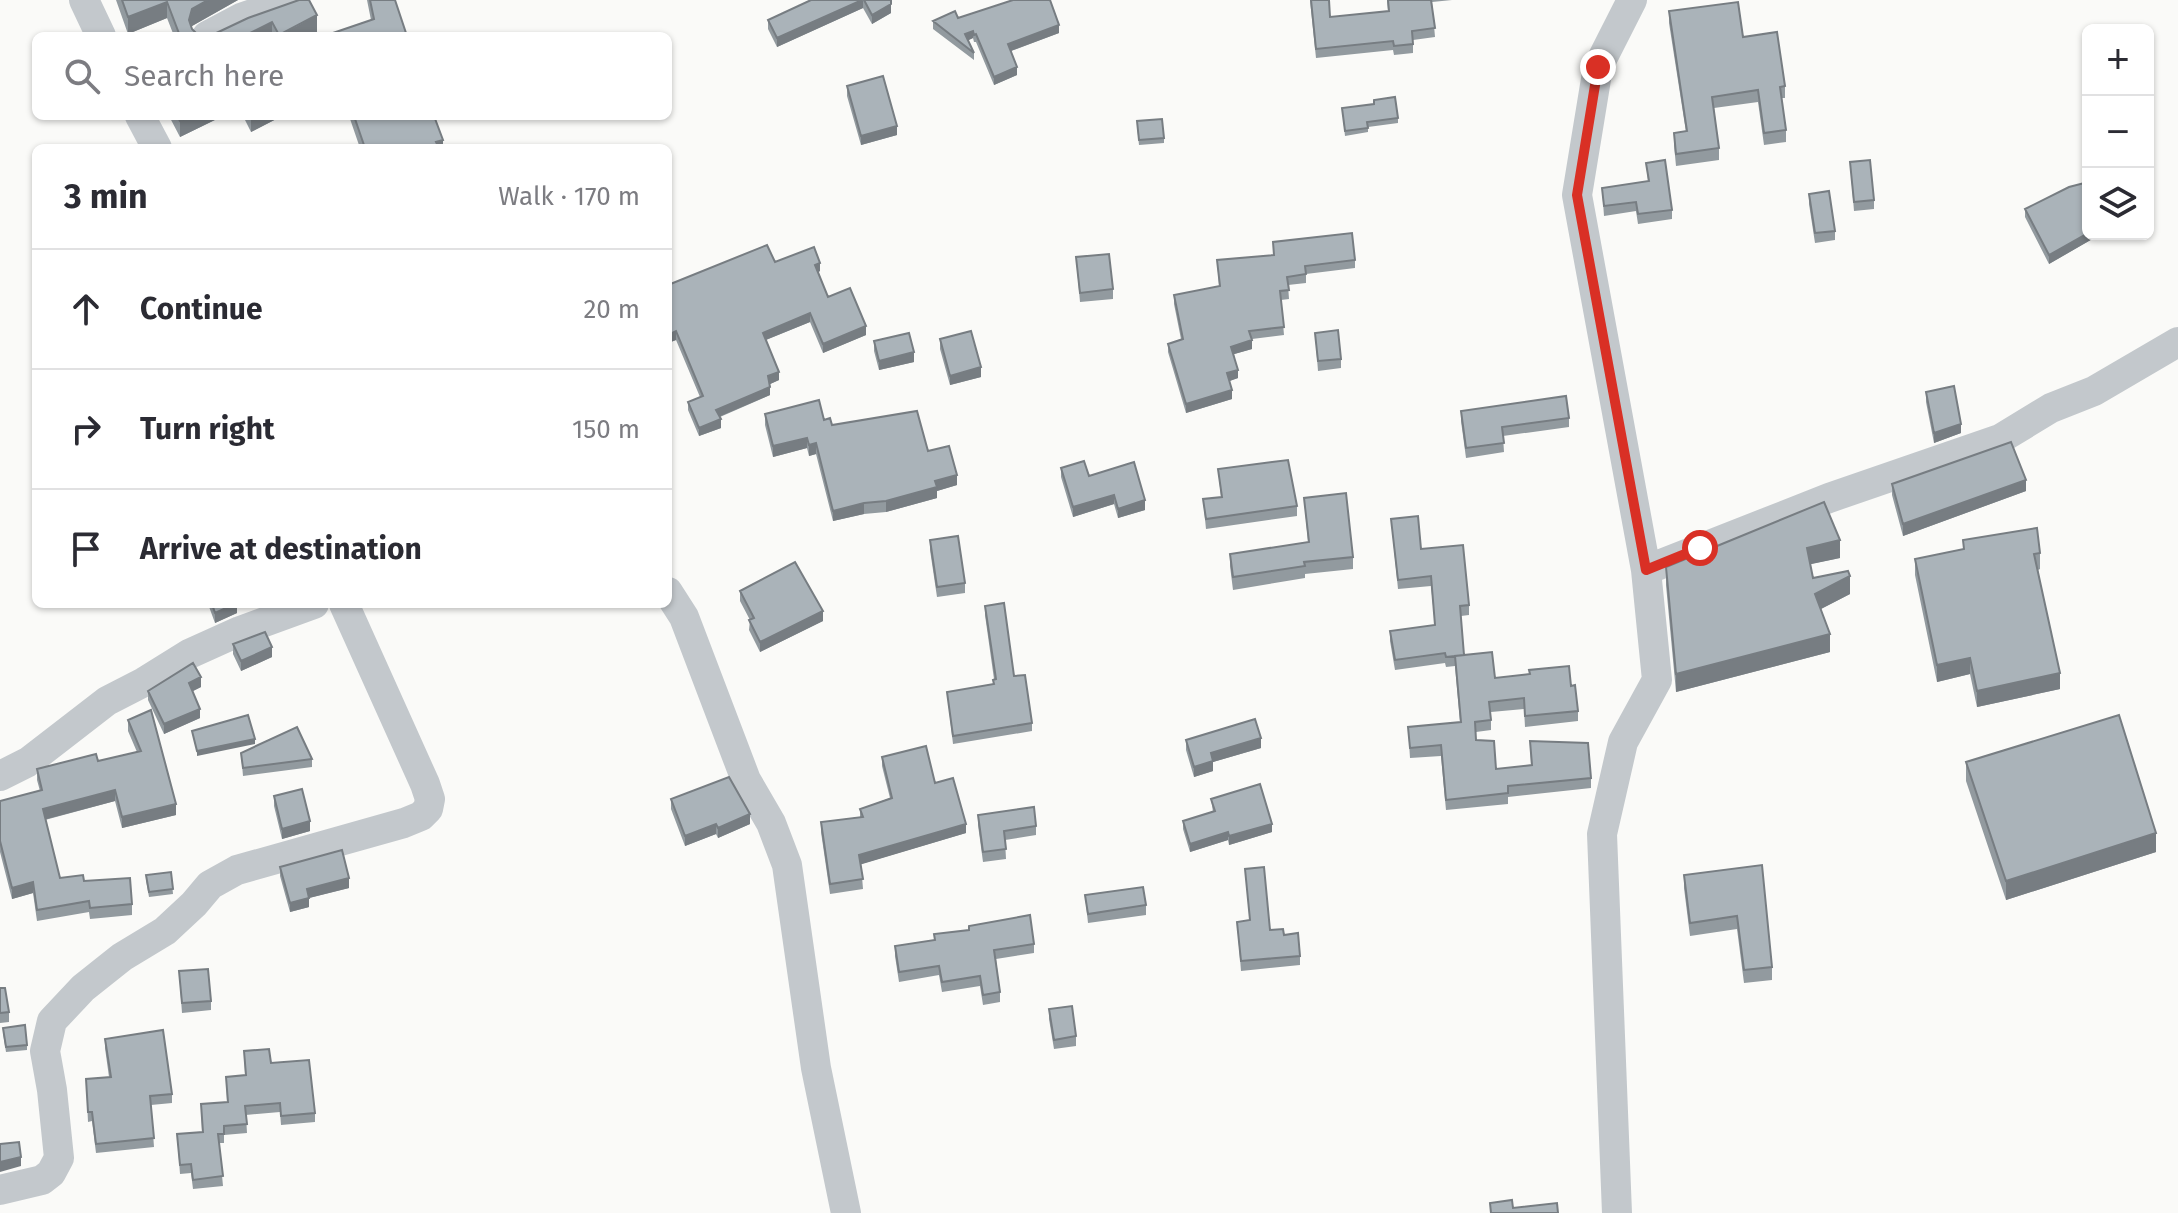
<!DOCTYPE html>
<meta charset="utf-8">
<style>
body{margin:0;font-family:"Fira Sans",sans-serif;background:#f2f2f3;color:#2b2b33}
.controls{position:absolute;right:24px;top:24px;display:grid;overflow:hidden;border-radius:12px;box-shadow:0 2px 6px #0004}
.controls button{width:72px;height:72px;display:grid;place-items:center;padding:0;border:0;border-bottom:2px solid #e1e1e2;background:#fff;color:#2b2b33;font:40px sans-serif}
.stop{position:absolute;width:24px;height:24px;margin:-18px;border:6px solid #d93025;border-radius:50%;background:#fff}
.stop.end{background:#d93025;border-color:#fff;box-shadow:0 2px 8px #0008}
.list{margin:0;padding:0;list-style:none}
h2{display:flex;justify-content:space-between;align-items:center;height:104px;margin:0;padding:0 32px;font-size:34px}
h2 small{font-size:26px;font-weight:400;color:#7c7c81}
.list li{display:grid;grid-template-columns:52px 1fr auto;gap:24px;align-items:center;box-sizing:border-box;height:120px;padding:0 32px;border-top:2px solid #e1e1e2}
.list b{display:block;font-size:30px;white-space:nowrap}
.list em{font-size:26px;font-style:normal;color:#7c7c81}
.icon{flex:none;width:44px;height:44px;fill:none;stroke:currentColor;stroke-width:2;stroke-linecap:round;stroke-linejoin:round}
.map{position:relative;flex:none;width:2178px;height:1213px;overflow:hidden}
.search{position:absolute;background:#fff;box-shadow:0 2px 6px #0004;left:32px;top:32px;width:640px;height:88px;display:flex;align-items:center;gap:20px;box-sizing:border-box;padding:0 28px;border-radius:12px;color:#7c7c81;font-size:30px}
.panel{position:absolute;background:#fff;box-shadow:0 2px 6px #0004;left:32px;top:144px;width:640px;height:464px;border-radius:12px}
.map>svg:first-child{display:block}
.lines{fill:none;stroke-linecap:round;stroke-linejoin:round}
.minor{stroke:#c3c8cc;stroke-width:30}
.wall{fill:#929a9f}
.shaded-wall{fill:#777d82}
.building{fill:#aab3b9;stroke:#777d82;stroke-width:2}
.route{stroke:#d93025;stroke-width:10}
</style>
<div class="map">
<svg width="2178" height="1213" viewBox="0 0 2178 1213">
<rect width="100%" height="100%" fill="#fafaf8"/>
<g class="lines">
<!-- minor -->
<path class="minor" d="M84,0L101,36
M207,36L241,18L292,0
M140,116L157,148
M1646,570L1829,498L2000,439L2051,408L2094,391L2178,342
M668,592L684,617L746,780L771,823L787,865L816,1068L846,1213
M0,776L28,762L107,701L144,682L189,654L240,631L314,604
M0,1190L42,1180L51,1173L59,1158L52,1090L45,1051L52,1021L83,988L122,957L165,931L194,904L210,885L237,870L404,823L421,816L428,809L430,799L425,784L344,604
M1617,1213L1602,834L1623,742L1657,680L1646,570L1577,195L1598,67L1632,0"/>
</g>
<!-- wall -->
<path class="wall" d="M116,0H238L192,26V29L198,35L202,36H174L167,18L128,34Z
M367,0H395L407,36L371,20Z
M811,0H891V13L872,24L863,8L777,47L768,29V20Z
M1310,0H1329L1330,17L1388,11L1387,0H1452L1432,2L1435,37L1413,40V53L1394,55L1393,50L1316,58Z
M1669,11L1743,37L1785,86V98H1781L1786,130V142L1764,145L1758,102L1714,108L1719,148V160L1676,166L1674,145V133L1686,132L1669,23Z
M248,18L317,32L309,36H210Z
M933,21L1059,33L1011,51L1017,75L994,85L976,42H974L973,38L968,40L974,53V60L933,29Z
M847,86L897,135L861,145L847,96Z
M1342,108L1398,118V123L1368,127V132L1345,136Z
M169,116H223L180,137Z
M243,116H282L251,132Z
M349,116H434L443,148H360Z
M1137,126L1164,138V143L1139,145Z
M1850,162L1874,200V209L1854,211Z
M1646,163L1672,210V219L1638,224L1636,211L1604,216L1602,188L1648,181Z
M1809,194L1835,231V240L1815,243L1809,204Z
M2025,209L2088,234H2101L2049,264L2025,217Z
M1273,242L1355,260V268L1306,274V283L1288,285L1289,299L1281,300L1284,335L1252,339V349L1234,354L1238,378L1229,381L1232,399L1186,413L1168,352V344L1181,339L1174,304V295L1219,286L1217,260L1273,255Z
M1076,257L1113,289V299L1080,302Z
M775,262L820,271L818,272L828,297L866,335L823,353L810,322L766,340L779,380L770,384V395L720,417L721,428L699,436L688,410V402L700,397L676,340L668,343V285Z
M1315,333L1341,359V368L1318,371Z
M940,339L981,377L950,385L940,349Z
M874,341L914,362L879,370L874,351Z
M1926,392L1961,433L1934,443L1926,402Z
M1461,411L1569,418V427L1503,436L1504,452L1466,458L1461,421Z
M765,414L824,420L832,425L928,451L957,485L937,491V498L886,512L864,514L833,521L816,454L809,456L807,448L773,457L765,425Z
M1061,468L1089,476L1145,510L1118,518L1114,504L1073,517L1061,477Z
M1218,469L1297,506V516L1206,529L1203,499L1221,497Z
M1892,484L2026,491L1903,536L1892,495Z
M1304,498L1353,557V569L1305,574V578L1233,590L1230,566V554L1308,542Z
M1391,519L1421,549L1469,605V615L1461,616L1464,655L1495,678L1571,686L1578,711V721L1525,727L1524,709L1491,712V730L1476,732V740L1496,769L1531,765L1530,741L1591,778V788L1508,797V804L1446,810L1441,756L1410,758L1408,727L1460,722L1455,666L1446,667L1445,663L1395,670L1390,641V631L1435,625L1431,586L1398,589Z
M930,540L965,583V593L937,597L930,550Z
M1963,540L2040,553V569L2038,570L2060,689L1977,707L1970,674L1937,682L1915,575V559L1963,549Z
M1840,558L1810,564L1813,578L1850,594L1821,609L1830,652L1676,692L1666,585V567Z
M740,591L823,621L760,652L749,630L750,620L740,601Z
M208,604H237V613L215,623Z
M985,606L1014,676L1032,723V731L953,744L947,692L993,684L994,679L985,615Z
M233,644L272,657L241,671L233,654Z
M201,687L193,691L200,718L164,734L148,700V691Z
M128,720L176,815L122,828L115,801L45,820L60,878L84,881L132,904V915L90,919L89,912L37,921L33,893L12,899L0,852V801L40,791L37,780V769L98,761L137,752L128,731Z
M1186,740L1261,748L1213,762V771L1194,777L1186,750Z
M241,753L312,759V767L243,776Z
M882,757L935,783L966,833L861,864L863,889L830,894L821,832V822L860,817V809L890,798L882,766Z
M1966,762L2156,852L2006,900L1966,781Z
M274,796L310,831L282,839L274,806Z
M671,799L750,824L718,838L716,834L685,846L671,809Z
M1211,799L1272,832L1229,845L1228,840L1190,852L1183,829V821L1213,812Z
M978,815L1036,826V835L1005,840L1006,859L983,862L978,825Z
M1762,865L1772,967V980L1744,983L1737,929L1690,936L1684,888V875Z
M280,867L349,888L309,898V907L290,912L280,876Z
M1245,869L1270,930L1284,935L1300,956V965L1241,971L1237,922L1250,920Z
M171,872L173,894L149,897L146,880Z
M1085,895L1146,905V915L1088,923Z
M934,934L1034,944V953L996,959L1000,992V1002L983,1005L980,986L942,992L939,975L899,982L895,956V946L934,940Z
M179,971L211,1001V1010L182,1013Z
M0,988L9,1012V1022L0,1023Z
M1049,1009L1076,1036V1046L1054,1049L1049,1019Z
M3,1033L27,1045V1050L6,1052Z
M105,1039L172,1094V1103L151,1105L154,1147L96,1153L92,1121L88,1122L86,1079L109,1077L105,1048Z
M244,1051L271,1063L315,1113V1122L281,1125L280,1112L246,1115L247,1133L224,1135V1143H219L223,1186L193,1189L191,1173L180,1174L177,1134L202,1132L201,1104L227,1102L226,1077L245,1075Z"/>
<!-- shaded-wall -->
<path class="shaded-wall" d="M208,0H238L192,26L189,36V20L192,9Z
M863,0V8L777,47V38Z
M167,2V18L128,34V17Z
M891,4V13L872,24V15Z
M317,15V32L309,36H279Z
M272,22V36H244Z
M1059,25V33L1008,52V44Z
M973,31V38L965,42V34Z
M1017,67V75L994,85V77Z
M190,116H223L180,137V121Z
M252,116H282L251,132V117Z
M897,126V135L861,145V136Z
M443,140V148H436V142Z
M2088,233V234H2101L2049,264V255Z
M820,263V271L815,274V265Z
M810,313V322L763,341V333Z
M866,326V335L823,353V344Z
M676,331V340L668,343V335Z
M1252,340V349L1231,355V347Z
M914,352V362L879,370V361Z
M981,367V377L950,385V376Z
M1238,370V378L1227,382V373Z
M779,372V380L768,385V376Z
M770,387V395L716,418V410Z
M1232,390V399L1186,413V404Z
M721,419V428L699,436V428Z
M1961,424V433L1934,443V433Z
M807,438V448L773,457V446Z
M816,443V454L809,456V445Z
M957,475V485L937,491V498L886,512V501L935,481Z
M2026,480V491L1903,536V524Z
M1114,495V504L1073,517V507Z
M1145,500V510L1118,518V509Z
M864,503V514L833,521V511Z
M1840,540V558L1807,565V548Z
M1850,576V594L1815,612V594Z
M235,604H237V613L215,623V613Z
M823,611V621L760,652V642Z
M1830,634V652L1676,692V674Z
M272,647V657L241,671V661Z
M1970,658V674L1937,682V665Z
M2060,673V689L1977,707V691Z
M201,677V687L189,693V683Z
M200,709V718L164,734V724Z
M1261,738V748L1213,762V771L1194,777V767L1211,753Z
M255,739V744L197,756V751Z
M115,790V801L43,820V809Z
M176,804V815L122,828V817Z
M750,814V824L718,838V828Z
M310,821V831L282,839V829Z
M716,824V834L685,846V836Z
M966,824V833L859,865V855Z
M1272,824V832L1229,845V836Z
M1228,832V840L1190,852V844Z
M2156,833V852L2006,900V881Z
M349,878V888L309,898V907L290,912V903L307,889Z
M33,882V893L12,899V888Z
M21,1157V1166L0,1172V1162Z"/>
<!-- building -->
<path class="building" d="M122,0H208L192,9L189,20L192,29L198,35L202,36H180L167,2L128,17Z
M299,0H309L317,15L279,35L272,22L244,36H210L248,18Z
M370,0H395L407,36H327V35L374,19Z
M811,0H862L777,38L768,20Z
M864,0H891V4L872,15Z
M1013,0H1050L1059,25L1008,44L1017,67L994,77L976,34L974,35L973,31L965,34L974,53L933,21L955,11L958,18Z
M1311,0H1329L1330,17L1389,11L1388,0H1431L1435,28L1412,31L1413,44L1394,46L1393,41L1316,49Z
M1738,2L1743,37L1777,32L1785,86L1780,87L1786,130L1764,133L1758,90L1712,97L1719,148L1676,154L1674,133L1687,131L1669,11Z
M883,76L897,126L861,136L847,86Z
M1395,97L1398,118L1367,122L1368,128L1345,131L1342,108L1374,104V100Z
M177,116H190L180,121Z
M354,116H434L443,140L436,142L439,148H365Z
M1162,119L1164,138L1139,140L1137,121Z
M1665,160L1672,210L1638,214L1636,202L1604,206L1602,188L1649,181L1646,163Z
M1870,160L1874,200L1854,202L1850,162Z
M2088,182V233L2049,255L2025,209L2069,187Z
M1829,191L1835,231L1815,233L1809,194Z
M1352,233L1355,260L1305,266L1306,274L1287,277L1289,290L1280,291L1284,327L1249,331L1252,340L1231,347L1238,370L1227,373L1232,390L1186,404L1168,344L1183,339L1174,295L1220,286L1217,260L1274,255L1273,242Z
M767,245L775,262L814,247L820,263L815,265L828,297L850,288L866,326L823,344L810,313L763,333L779,372L768,376L770,387L716,410L721,419L699,428L688,402L703,396L676,331L668,335V285Z
M1109,254L1113,289L1080,293L1076,257Z
M1338,330L1341,359L1318,361L1315,333Z
M971,331L981,367L950,376L940,339Z
M909,333L914,352L879,361L874,341Z
M1954,386L1961,424L1934,433L1926,392Z
M1566,396L1569,418L1502,427L1504,443L1466,448L1461,411Z
M819,400L824,420L830,418L832,425L917,411L928,451L949,446L957,475L935,481L937,487L886,501L864,503L833,511L816,443L809,445L807,438L773,446L765,414Z
M2011,442L2026,480L1903,524L1892,484Z
M1288,460L1297,506L1206,519L1203,499L1222,497L1218,469Z
M1084,461L1089,476L1134,462L1145,500L1118,509L1114,495L1073,507L1061,468Z
M1346,493L1353,557L1304,562L1305,566L1233,577L1230,554L1309,542L1304,498Z
M1824,502L1840,540L1807,548L1813,578L1848,571L1850,576L1815,594L1830,634L1676,674L1666,567Z
M1418,516L1421,549L1463,545L1469,605L1460,606L1464,655L1446,657L1445,653L1395,660L1390,631L1435,625L1431,576L1398,580L1391,519Z
M2037,528L2040,553L2034,554L2060,673L1977,691L1970,658L1937,665L1915,559L1964,549L1963,540Z
M958,536L965,583L937,587L930,540Z
M795,562L823,611L760,642L749,620L754,618L740,591Z
M1004,603L1014,676L1025,675L1032,723L953,736L947,692L994,684L993,680L996,679L985,606Z
M212,604H235L215,613Z
M265,632L272,647L241,661L233,644Z
M1492,652L1495,678L1530,674L1529,670L1569,666L1571,686L1575,685L1578,711L1525,716L1524,698L1489,702L1491,720L1475,722L1476,740L1494,741L1496,769L1532,765L1530,741L1588,743L1591,778L1508,786V793L1446,800L1441,745L1410,748L1408,727L1461,722L1455,656Z
M193,663L201,677L189,683L200,709L164,724L148,691Z
M151,710L176,804L122,817L115,790L43,809L60,878L83,875L84,881L130,878L132,904L90,908L89,901L37,910L33,882L12,888L0,841V801L42,790L37,769L96,754L98,761L141,751L128,720Z
M248,715L255,739L197,751L192,731Z
M2119,715L2156,833L2006,881L1966,762Z
M1255,719L1261,738L1211,753L1213,761L1194,767L1186,740Z
M297,727L312,759L243,768L241,753Z
M926,746L935,783L953,778L966,824L859,855L863,879L830,884L821,822L863,817L860,809L892,798L882,757Z
M729,777L750,814L718,828L716,824L685,836L671,799Z
M1260,784L1272,824L1229,836L1228,832L1190,844L1183,821L1215,811L1211,799Z
M302,789L310,821L282,829L274,796Z
M1034,807L1036,826L1004,831L1006,849L983,852L978,815Z
M342,850L349,878L307,889L309,898L290,903L280,867Z
M1762,865L1772,967L1744,970L1737,916L1690,923L1684,875Z
M1264,867L1270,930L1283,929L1284,935L1298,933L1300,956L1241,961L1237,922L1250,920L1245,869Z
M171,872L173,889L149,892L146,875Z
M1143,887L1146,905L1088,914L1085,895Z
M1030,915L1034,944L994,950L1000,992L983,995L980,976L942,982L939,966L899,972L895,946L935,940L934,934L969,930V926Z
M208,969L211,1001L182,1003L179,971Z
M0,988H5L9,1012L0,1013Z
M1072,1006L1076,1036L1054,1040L1049,1009Z
M25,1025L27,1045L6,1047L3,1028Z
M163,1030L172,1094L150,1096L154,1138L96,1144L92,1112H88L86,1079L111,1077L105,1039Z
M269,1049L271,1063L309,1060L315,1113L281,1116L280,1103L245,1106L247,1124L224,1126V1134H218L223,1176L193,1180L191,1164L180,1165L177,1134L203,1132L201,1104L228,1102L226,1077L246,1075L244,1051Z
M19,1142L21,1157L0,1162V1144Z
M1512,1200L1513,1208L1557,1203L1558,1213H1491L1490,1203Z"/>
<g class="lines">
<!-- route -->
<path class="route" d="M1598,67L1577,195L1646,570L1700,548"/>
</g>
</svg>
<div class="controls">
<button>+</button>
<button>−</button>
<button><svg class="icon" aria-label="layers" viewBox="0 0 24 24"><path d="M12 4l9 5-9 5-9-5zM3 14l9 5 9-5"/></svg></button>
</div>
<div class="stop" style="left:1700px;top:548px"></div>
<div class="stop end" style="left:1598px;top:67px"></div>
<div class="search"><svg class="icon" aria-label="search" viewBox="0 0 24 24"><circle cx="10" cy="10" r="6"/><path d="M15 15l6 6"/></svg>Search here</div>
<section class="panel">
<h2>3 min<small>Walk · 170 m</small></h2>
<ul class="list">
<li><svg class="icon" aria-label="ahead" viewBox="0 0 24 24"><path d="M12 20V5M6 11l6-6 6 6"/></svg><div><b>Continue</b></div><em>20 m</em></li>
<li><svg class="icon" aria-label="right" viewBox="0 0 24 24"><path d="M7 20v-9h11M14 6l5 5-5 5"/></svg><div><b>Turn right</b></div><em>150 m</em></li>
<li><svg class="icon" aria-label="arrive" viewBox="0 0 24 24"><path d="M6 21V4h12l-3 4 3 4H6"/></svg><div><b>Arrive at destination</b></div></li>
</ul>
</section>
</div>
